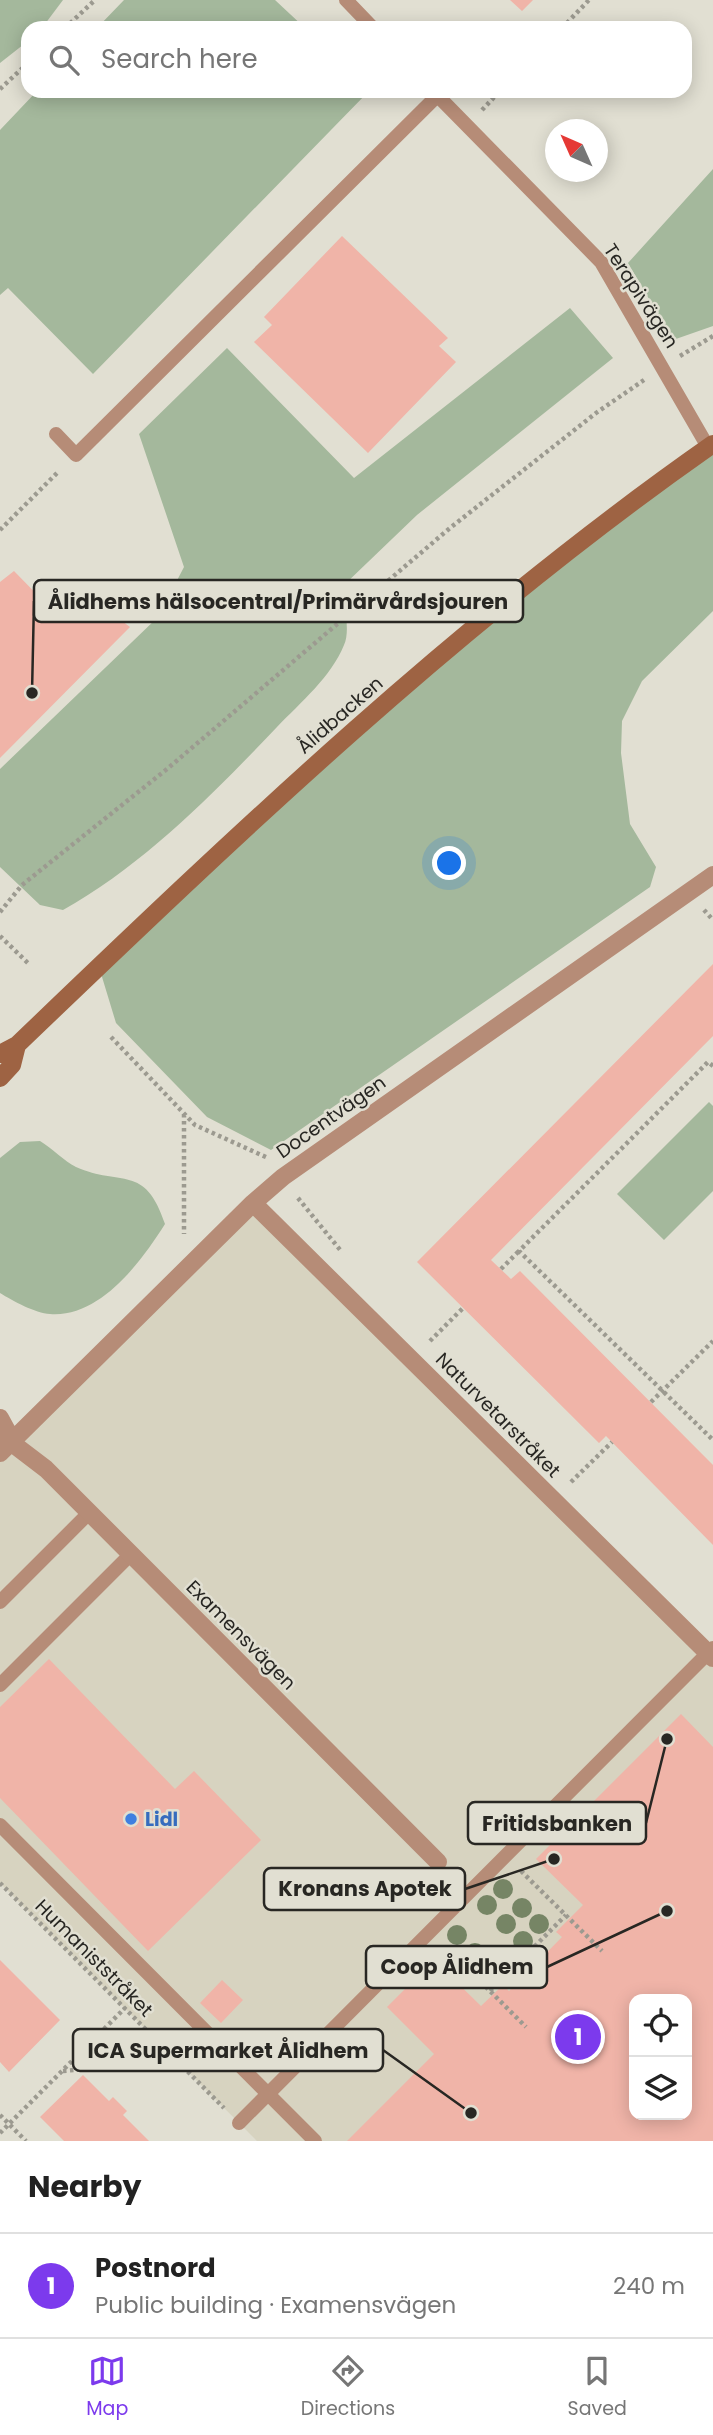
<!DOCTYPE html>
<meta charset="utf-8">
<style>
body{margin:0;font-family:Poppins,sans-serif;background:#f2f2f2;color:#222}
.controls{position:absolute;right:21px;bottom:21px;display:grid;overflow:hidden;border-radius:14px;box-shadow:0 4px 18px #0003}
.controls button{width:63px;height:63px;display:grid;place-items:center;padding:0;border:0;border-bottom:2px solid #e0e0e0;background:#fff;color:#222;font:35px sans-serif}
.compass{position:absolute;left:545px;top:119px;width:63px;height:63px;border-radius:50%;background:#fff;box-shadow:0 4px 18px #0003;rotate:315deg}
.you{position:absolute;left:450px;top:864px;width:24px;height:24px;margin:-18px;border:5px solid #fff;border-radius:50%;background:#1a73e8;box-shadow:0 0 0 10px #1a73e833}
.badge{display:grid;place-items:center;width:46px;height:46px;border-radius:50%;background:#7c3aed;color:#fff;font-size:23px;font-weight:700}
.pin{position:absolute;translate:-50% -50%;border:4px solid #fff;box-shadow:0 2px 7px #0006}
.list{margin:0;padding:0;list-style:none}
h2{display:flex;justify-content:space-between;align-items:center;height:91px;margin:0;padding:0 28px;font-size:30px}
h2 small{font-size:23px;font-weight:400;color:#767676}
.list li{display:grid;grid-template-columns:46px 1fr auto;gap:21px;align-items:center;box-sizing:border-box;height:105px;padding:0 28px;border-top:2px solid #e0e0e0}
.list b{display:block;font-size:26px;white-space:nowrap}
.list p{margin:0;font-size:23px;white-space:nowrap;color:#767676}
.list em{font-size:23px;font-style:normal;color:#767676}
.icon{flex:none;width:38px;height:38px;fill:none;stroke:currentColor;stroke-width:2;stroke-linecap:round;stroke-linejoin:round}
.map{position:relative;flex:none;width:713px;height:2141px;overflow:hidden}
.search{position:absolute;background:#fff;box-shadow:0 4px 18px #0003;left:21px;right:21px;top:21px;height:77px;display:flex;align-items:center;gap:18px;box-sizing:border-box;padding:0 24px;border-radius:21px;color:#767676;font-size:26px}
.sheet{height:196px;background:#fff}
nav{display:flex;justify-content:space-around;align-items:center;box-sizing:border-box;height:98px;border-top:2px solid #e0e0e0;background:#fff;font-size:19px;color:#767676}
nav a{display:grid;justify-items:center;gap:4px}
nav .on{color:#7c3aed}
.map>svg:first-child{display:block}
.built{fill:#d7d3c0;fill-rule:evenodd}
.green{fill:#a4b89c}
.building{fill:#f0b4a8;fill-rule:evenodd}
.lines{fill:none;stroke-linecap:round;stroke-linejoin:round}
.path{stroke:#9c9a90;stroke-width:4.5;stroke-dasharray:3.5 3.5;stroke-linecap:butt}
.service{stroke:#b68c77;stroke-width:14}
.minor{stroke:#b68c77;stroke-width:18}
.secondary{stroke:#9e6343;stroke-width:18}
.tree{fill:#768565}
.shop-dot{fill:#3f7fe0;stroke:#e1dfd2;stroke-width:2.5}
.labels{text-anchor:middle;dominant-baseline:central;stroke-width:5;stroke-linejoin:round;paint-order:stroke}
.street-label{font-size:19px;fill:#282723;stroke:#e1dfd2}
.shop-label{font-size:19px;font-weight:bold;fill:#366cbe;stroke:#e1dfd2;text-anchor:start}
.leader{fill:none;stroke:#282723;stroke-width:2.5}
.callout-dot{fill:#282723;stroke:#e1dfd2;stroke-width:2.5}
.callout{fill:#e1dfd2;stroke:#282723;stroke-width:2.5}
.callout-label{font-size:21px;text-anchor:middle;font-weight:bold;fill:#282723}
</style>
<div class="map">
<svg width="713" height="2141" viewBox="0 0 713 2141">
<rect width="100%" height="100%" fill="#e1dfd2"/>
<!-- built -->
<path class="built" d="M253,1203L713,1655V2141H257L0,1883V1455ZM634,1999H687V2115H634Z"/>
<!-- green -->
<path class="green" d="M0,0H63L42,28H28V41L0,63Z
M124,0H275L305,28H97Z
M37,91H369L93,374L8,288L0,295V130Z
M713,169V326L673,340L628,263Z
M570,308L613,358L417,515L343,586C343,602 351,630 344,645C331,677 301,702 277,727C213,794 145,864 63,910L40,905L0,867V769L158,617L184,567L139,434L227,348L354,478Z
M713,444V611L642,681L622,721L621,753L630,824L656,867L650,887L271,1150L207,1117L116,1023L99,967L346,736Z
M709,1102L713,1106V1191L664,1240L617,1194Z
M40,1141C52,1148 64,1161 76,1167C121,1187 145,1163 165,1224C141,1262 100,1318 50,1314C35,1313 13,1301 0,1293V1158L20,1142Z"/>
<!-- building -->
<path class="building" d="M510,0H533L522,11Z
M342,236L448,338L439,346L456,362L368,453L254,342L272,325L264,317Z
M14,571L57,615L78,593L89,604L110,583L128,601L114,615L130,627L0,758V582Z
M713,964V1036L491,1260L511,1279L520,1271L713,1465V1545L606,1436L599,1443L417,1262Z
M49,1659L175,1789L194,1771L261,1840L148,1951L0,1798V1707Z
M681,1714L713,1747V2141H347L434,2054L387,2007L434,1960L481,2006L503,1985L509,1991L562,1937L556,1932L583,1905L536,1859ZM634,1999H687V2115H634Z
M0,1960L60,2020L9,2072L0,2062Z
M222,1980L243,2000L221,2023L200,2003Z
M83,2075L109,2101L113,2097L127,2111L123,2115L149,2141H64L40,2117Z"/>
<g class="lines">
<!-- path -->
<path class="path" d="M65,28L95,0
M562,28L589,0
M0,89L28,63
M482,110L500,91
M680,356L713,336
M0,530L59,471
M704,910L713,920
M0,912L22,885L167,769L450,528L596,413L644,380
M0,936L30,965
M111,1037L195,1125L268,1158
M713,1066L708,1062L519,1251L713,1440
M184,1114V1234
M298,1198L341,1251
M501,1269L519,1251
M430,1341L463,1308
M651,1402L713,1341
M571,1482L612,1442
M521,1871L602,1951
M0,1883L224,2108
M446,1947L526,2027
M490,1991L566,1915
M63,2071L176,2061
M0,2115L26,2141
M0,2133L125,2008"/>
<!-- service -->
<path class="service" d="M346,0L373,28
M433,91L601,262L708,447
M56,434L76,455L437,96
M0,1602L89,1513
M0,1685L131,1554
M0,1825L315,2141
M239,2123L713,1648"/>
<!-- minor -->
<path class="minor" d="M253,1203L713,1658
M0,1418L12,1440
M0,1434L46,1469L438,1862
M0,1453L253,1203L283,1177L713,875"/>
<!-- secondary -->
<path class="secondary" d="M0,1054L17,1045C238,833 461,620 713,444
M0,1078L12,1065L17,1045"/>
</g>
<!-- trees -->
<g class="tree">
<circle cx="503" cy="1889" r="10"/>
<circle cx="487" cy="1905" r="10"/>
<circle cx="522" cy="1908" r="10"/>
<circle cx="506" cy="1924" r="10"/>
<circle cx="539" cy="1924" r="10"/>
<circle cx="457" cy="1935" r="10"/>
<circle cx="523" cy="1941" r="10"/>
<circle cx="475" cy="1953" r="10"/>
<circle cx="508" cy="1956" r="10"/>
</g>
<!-- markers -->
<circle class="shop-dot" cx="131" cy="1819" r="7"/>
<g class="labels">
<!-- street labels -->
<g class="street-label">
<text transform="translate(641 296) rotate(57)">Terapivägen</text>
<text transform="translate(340 715) rotate(-41)">Ålidbacken</text>
<text transform="translate(331 1117) rotate(-35)">Docentvägen</text>
<text transform="translate(498 1415) rotate(45)">Naturvetarstråket</text>
<text transform="translate(241 1635) rotate(45)">Examensvägen</text>
<text transform="translate(94 1958) rotate(45)">Humaniststråket</text>
</g>
<!-- shop labels -->
<g class="shop-label">
<text x="145" y="1819">Lidl</text>
</g>
</g>
<!-- callouts -->
<path class="leader" d="M32 693L34 601M667 1739L646 1823M554 1859L465 1889M667 1911L547 1967M471 2113L383 2050"/>
<g class="callout-dot">
<circle cx="32" cy="693" r="7"/>
<circle cx="667" cy="1739" r="7"/>
<circle cx="554" cy="1859" r="7"/>
<circle cx="667" cy="1911" r="7"/>
<circle cx="471" cy="2113" r="7"/>
</g>
<g class="callout">
<rect x="34" y="580" width="489" height="42" rx="7"/>
<rect x="468" y="1802" width="178" height="42" rx="7"/>
<rect x="264" y="1868" width="201" height="42" rx="7"/>
<rect x="366" y="1946" width="181" height="42" rx="7"/>
<rect x="73" y="2029" width="310" height="42" rx="7"/>
</g>
<g class="callout-label">
<text x="278" y="609">Ålidhems hälsocentral/Primärvårdsjouren</text>
<text x="557" y="1831">Fritidsbanken</text>
<text x="365" y="1896">Kronans Apotek</text>
<text x="457" y="1974">Coop Ålidhem</text>
<text x="228" y="2058">ICA Supermarket Ålidhem</text>
</g>
</svg>
<div class="controls">
<button><svg class="icon" aria-label="locate" viewBox="0 0 24 24"><circle cx="12" cy="12" r="6"/><path d="M12 2v4M12 18v4M2 12h4M18 12h4"/></svg></button>
<button><svg class="icon" aria-label="layers" viewBox="0 0 24 24"><path d="M12 4l9 5-9 5-9-5zM3 14l9 5 9-5"/></svg></button>
</div>
<svg class="compass" viewBox="-18 -18 36 36"><path d="M0-13l5 13h-10z" fill="#e53935"/><path d="M0 13l5-13h-10z" fill="#767676"/></svg>
<div class="you"></div>
<div class="pin badge" style="left:578px;top:2037px">1</div>
<div class="search"><svg class="icon" aria-label="search" viewBox="0 0 24 24"><circle cx="10" cy="10" r="6"/><path d="M15 15l6 6"/></svg>Search here</div>
</div>
<section class="sheet">
<h2>Nearby<small></small></h2>
<ul class="list">
<li><span class="badge">1</span><div><b>Postnord</b><p>Public building · Examensvägen</p></div><em>240 m</em></li>
</ul>
</section>
<nav>
<a class="on"><svg class="icon" aria-label="map" viewBox="0 0 24 24"><path d="M3 6l6-2 6 2 6-2v14l-6 2-6-2-6 2zM9 4v14M15 6v14"/></svg>Map</a>
<a><svg class="icon" aria-label="directions" viewBox="0 0 24 24"><path d="M12 3l9 9-9 9-9-9zM9 14v-3h6M13 9l2 2-2 2"/></svg>Directions</a>
<a><svg class="icon" aria-label="saved" viewBox="0 0 24 24"><path d="M7 4h10v16l-5-4-5 4z"/></svg>Saved</a>
</nav>
